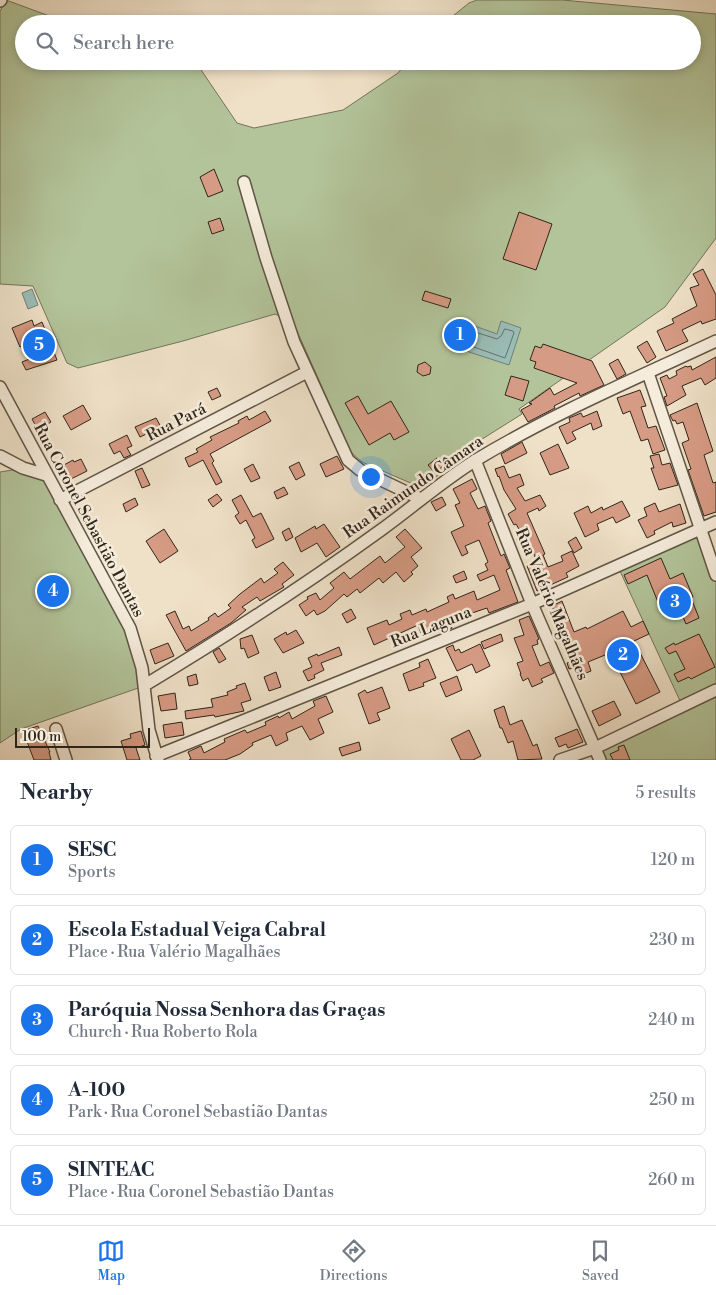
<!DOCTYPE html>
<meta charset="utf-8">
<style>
body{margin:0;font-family:"Libre Bodoni",serif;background:#f6f6f7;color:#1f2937}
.scale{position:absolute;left:15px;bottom:12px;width:135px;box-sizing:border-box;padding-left:5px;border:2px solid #31261a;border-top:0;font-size:14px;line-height:18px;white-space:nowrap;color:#31261a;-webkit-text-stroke:4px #f5ecdb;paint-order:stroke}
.you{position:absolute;left:370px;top:476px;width:18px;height:18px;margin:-12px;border:4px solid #fff;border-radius:50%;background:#1a73e8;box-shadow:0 0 0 8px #1a73e833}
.badge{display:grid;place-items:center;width:32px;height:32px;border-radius:50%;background:#1a73e8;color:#fff;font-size:16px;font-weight:700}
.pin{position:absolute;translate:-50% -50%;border:2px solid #fff;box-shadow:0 1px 5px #0006}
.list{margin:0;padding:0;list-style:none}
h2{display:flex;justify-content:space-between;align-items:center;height:65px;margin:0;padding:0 20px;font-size:21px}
h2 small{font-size:16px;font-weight:400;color:#747a83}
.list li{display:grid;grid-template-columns:32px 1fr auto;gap:15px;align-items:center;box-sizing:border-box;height:70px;margin:0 10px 10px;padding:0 10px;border:1px solid #e0e1e3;border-radius:8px}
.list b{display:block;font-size:19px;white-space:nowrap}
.list p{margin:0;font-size:16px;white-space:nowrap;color:#747a83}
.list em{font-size:16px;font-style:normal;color:#747a83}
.icon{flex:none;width:28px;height:28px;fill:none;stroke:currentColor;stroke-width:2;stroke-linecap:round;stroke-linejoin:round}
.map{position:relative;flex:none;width:716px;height:760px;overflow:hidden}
.search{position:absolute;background:#fff;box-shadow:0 2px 8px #0003;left:15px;right:15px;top:15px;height:55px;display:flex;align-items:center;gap:12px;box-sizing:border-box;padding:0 18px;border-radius:28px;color:#747a83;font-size:19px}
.sheet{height:465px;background:#fff}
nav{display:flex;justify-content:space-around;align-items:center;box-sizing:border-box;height:70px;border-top:1px solid #e0e1e3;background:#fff;font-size:14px;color:#747a83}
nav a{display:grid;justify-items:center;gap:2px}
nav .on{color:#1a73e8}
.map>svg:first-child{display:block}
.green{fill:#b3c49a;stroke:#72755a}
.water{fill:#9abdb7;stroke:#708178}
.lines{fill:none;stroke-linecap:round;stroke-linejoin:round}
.shore{stroke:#667268;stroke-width:1}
.building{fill:#d69b84;stroke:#31261a}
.minor-casing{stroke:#605546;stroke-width:14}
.minor{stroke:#f5ecdb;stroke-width:11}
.labels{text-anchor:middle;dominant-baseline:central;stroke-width:5;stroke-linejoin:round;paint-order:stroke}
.street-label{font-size:16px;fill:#31261a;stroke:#f5ecdb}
</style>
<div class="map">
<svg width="716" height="760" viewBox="0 0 716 760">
<rect width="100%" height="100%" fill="#efe1c8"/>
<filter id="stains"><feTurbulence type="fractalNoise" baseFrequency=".004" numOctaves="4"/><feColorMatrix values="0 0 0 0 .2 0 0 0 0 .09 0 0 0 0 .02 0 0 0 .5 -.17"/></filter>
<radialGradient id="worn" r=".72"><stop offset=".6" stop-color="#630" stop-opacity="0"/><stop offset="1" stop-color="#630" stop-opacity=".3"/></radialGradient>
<!-- green -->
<path class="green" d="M6,0L71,24H24V61H195L237,123L254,128L343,110L398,73L408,61H692V24H443L469,3L477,0H562L716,14V238L665,307L519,409L522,414L460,453V458L422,488L362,462L351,452L293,322L275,314L183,341L78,368L67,363L33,286L0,284V11Z
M18,469L44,478L123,624L133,651L141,687L21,729L0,743V472Z
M700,535L716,583V686L681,703L620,571Z
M716,694V760H602L598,750Z"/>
<!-- water -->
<path class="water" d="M32,289L38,305L28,309L22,293Z
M501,321L521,328L509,365L463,350L472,325L497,334Z"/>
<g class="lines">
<!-- shore -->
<path class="shore" d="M505,329L513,331L514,333L505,358L471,346L475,332L497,339L501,336Z"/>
</g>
<!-- building -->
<path class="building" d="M214,169L223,191L208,197L200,177Z
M519,212L552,224L536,270L503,259Z
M220,218L224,230L212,234L208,222Z
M703,269L716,295V319L702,324L701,321L682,330L688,341L666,351L657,331L674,323L672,319L697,306L690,288L699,285L693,274Z
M425,291L451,299L448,308L422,300Z
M32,320L34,326L42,322L57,360L26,370L22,362L32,358L26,344L20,347L12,328Z
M647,341L656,357L647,363L637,347Z
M543,344L592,361L604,385L580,396L579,393L554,406L555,408L528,422L521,410L532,404L529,403L550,388L554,395L577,383L534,368L536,362L530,360L535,346L541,348Z
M716,357V378L705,385L701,378L682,386L686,395L667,406L664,397L667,396L660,378L667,375L669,379L677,375L676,371L686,366L687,367L691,366L692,370Z
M618,359L626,374L617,379L609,364Z
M425,362L431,367L430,374L423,376L417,372L418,365Z
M511,376L529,381L523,401L505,395Z
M217,388L221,396L212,400L208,392Z
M640,390L646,406L641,407L648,428L656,426L665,450L653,454L648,439L641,441L630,411L623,414L617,398Z
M358,396L368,414L391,401L409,432L394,440L390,433L369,445L345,403Z
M697,403L713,451L704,455L713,483L716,482V512L704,516L688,470L691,469L682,443L689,440L683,422L677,424L675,420L673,421L670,415Z
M83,405L91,419L71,430L63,416Z
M265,411L271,421L210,454L214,461L212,463L222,482L216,485L203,460L189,467L185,458L198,452L196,449L212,440L210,437L239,423L238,421L247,416L249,420Z
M597,411L602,426L593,430L591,423L572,432L576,439L567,444L559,427L570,422L569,418L574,416L581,413L583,417Z
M45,412L51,422L38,430L32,419Z
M156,418L161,427L140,437L135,427Z
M127,435L132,446L127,448L131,455L124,458L120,451L114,454L109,444Z
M522,442L527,453L505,464L501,454Z
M558,444L569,468L550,475L540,453Z
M659,454L662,465L670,463L678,485L659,490L651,468H654L650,456Z
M337,456L344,469L326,477L320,464Z
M437,458L443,466L435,473L428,465Z
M81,459L87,471L71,479L64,465L73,460L74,462Z
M299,462L305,475L296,480L289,467Z
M253,464L260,478L251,482L244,469Z
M504,466L509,478L520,474L524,485L517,488L525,501L540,495L546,506L539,511L538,508L527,513L545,554L543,555L548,567L563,561L561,556L572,551L579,566L566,573L568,577L537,591L527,566L537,562L531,547L523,551L517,539L523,536L516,524L514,525L508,514L516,509L504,490L499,476L498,477L495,469Z
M142,468L150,485L142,488L135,471Z
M472,479L477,489L470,493L478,509L485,506L491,521L488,523L495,541L501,556L504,554L510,568L506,570L518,602L489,613L487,608L469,614L449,622L452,628L446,631L443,624L421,633L418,625L374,645L367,628L387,620L389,625L402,619L400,614L410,610L412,615L426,609L427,612L449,602L447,597L453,594L455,599L474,591L477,600L500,590L494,575L480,581L477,575L488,570L485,564L488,562L479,540L465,546L468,553L462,556L451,532L464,526L455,505L460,503L453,489Z
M284,487L288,494L277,499L274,492Z
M217,494L222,500L213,507L208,500Z
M241,495L253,517L261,513L274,539L256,548L252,540L255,538L246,520L240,524L235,516L239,513L232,500Z
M442,497L446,505L436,511L431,502Z
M135,498L138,505L126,512L123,504Z
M622,501L630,516L616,523L613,517L597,524L599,530L585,537L574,513L588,506L591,513L602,507L603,510Z
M655,503L659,512L680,504L686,523L673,527L672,522L654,531L655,534L647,538L638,520L647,516L644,508Z
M324,524L340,547L326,557L317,543L301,552L295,538L315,526L316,529Z
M289,528L293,537L286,541L282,532Z
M164,529L178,551L160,563L146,541Z
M405,529L422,548L411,557L418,566L411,572L413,574L404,582L396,572L383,583L379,578L360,593L357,589L347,597L344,594L325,611L317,615L314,610L306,616L299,605L308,599L307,597L316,593L320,600L334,588L330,583L344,572L350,579L380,556L385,563L405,547L396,537Z
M576,537L582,548L574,553L568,542Z
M661,558L670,579L683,573L693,597L691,598L699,618L686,624L678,605L662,612L647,575L628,584L624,575Z
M283,562L294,575L282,584L284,587L260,601L257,597L242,607L246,610L231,623L186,651L166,615L175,611L183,629L189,626L191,631L209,620L208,618L215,613L218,617L231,608L228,605L240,594L261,578L264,583L278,573L274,569Z
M464,571L467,579L456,583L453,576Z
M562,601L574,632L586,627L587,629L623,611L631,627L643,621L649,634L634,641L660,692L636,704L614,660L609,662L605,655L588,662L591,671L581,675L578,667L569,669L567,663L573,661L571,653L562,633L558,634L554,625L559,623L552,606Z
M351,609L356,618L347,623L342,614Z
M529,616L539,639L537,640L538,644L532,646L540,666L549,662L554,673L541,679L543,682L532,687L528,678L523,681L520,674H521L517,663L523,661L514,638L524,635L519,620Z
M296,630L304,643L283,653L274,639L286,632L287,635Z
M501,634L503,641L484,649L481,642Z
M699,634L715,667L691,679L689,677L678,682L674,674L685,669L676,651L669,654L665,648L674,643L675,645Z
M252,635L259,653L248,658L244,648L241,649L240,639Z
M168,643L174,656L155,664L150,650Z
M480,644L490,666L476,673L472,664L457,671L446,648L453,645L455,651L459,649L461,653Z
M339,647L342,655L321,663L324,670L314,675L315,678L308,681L303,671L312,667L308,658L317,654L318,656Z
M219,648L226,659L219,663L213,652Z
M428,659L436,678L423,683L424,686L409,691L403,674L420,667L419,663Z
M276,672L281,687L269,691L264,677Z
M196,674L198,684L189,686L187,677Z
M457,676L462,690L446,697L440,683Z
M245,683L251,700L241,703L244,711L215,717L214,715L186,719L185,711L213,707L211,699L228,695L227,692L237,688L236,686Z
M382,687L390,708L377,713L380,720L369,724L358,694L365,690L367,693Z
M175,693L177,709L161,711L158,696Z
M326,696L333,712L318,719L324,733L310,740L302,726L286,733L288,740L276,746L271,735L252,743L253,745L240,754L225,760H189L191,759L188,752L192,750L201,746L204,753L225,742L224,739L245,730L247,733L266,725L265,722L278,716L279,718L289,712L292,719L315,706L313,701Z
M614,701L621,715L599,726L592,711Z
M504,706L510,725L522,720L533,746L537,744L542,759L518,760L513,741L508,743L502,728H500L494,710Z
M182,722L184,735L165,738L163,725Z
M38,726L50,752H49L51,760H34L23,731Z
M577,729L583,742L568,748L566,744L559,747L555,738Z
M469,730L481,756L473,760H461L451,739Z
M141,731L145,745L136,748L140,760H127L121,741L131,738L130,734Z
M359,742L361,750L342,756L339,748Z
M624,745L630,760H613L610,754L619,750L618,747Z"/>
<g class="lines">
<defs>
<path id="minor" d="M0,1L1,0
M244,182L266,258L294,342L348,460L360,470L421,499
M648,373L716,575
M0,387L130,628L142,668L149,730L158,760
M0,456L23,468L46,475
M475,460L532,604L600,760
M60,500L307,372
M145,685C225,637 305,585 381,530C413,507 442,481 476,460C552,414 635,379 716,341
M56,729L66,760
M156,756L532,604L716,522
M560,760L595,748L716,690"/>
</defs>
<!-- minor casing -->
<use href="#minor" class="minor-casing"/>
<!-- minor -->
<use href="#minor" class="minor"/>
</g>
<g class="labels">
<!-- street labels -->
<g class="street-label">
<text transform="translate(176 422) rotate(-27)">Rua Pará</text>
<text transform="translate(413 487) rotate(-35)">Rua Raimundo Câmara</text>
<text transform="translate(89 520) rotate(62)">Rua Coronel Sebastião Dantas</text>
<text transform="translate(552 604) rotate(67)">Rua Valério Magalhães</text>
<text transform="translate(431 627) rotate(-22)">Rua Laguna</text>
</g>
</g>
<rect width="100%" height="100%" filter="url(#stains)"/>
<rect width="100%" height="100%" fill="url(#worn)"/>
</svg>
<div class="scale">100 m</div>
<div class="you"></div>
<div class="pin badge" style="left:460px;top:335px">1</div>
<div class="pin badge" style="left:623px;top:655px">2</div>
<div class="pin badge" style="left:675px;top:602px">3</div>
<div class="pin badge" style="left:53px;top:591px">4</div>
<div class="pin badge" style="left:39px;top:345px">5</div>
<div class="search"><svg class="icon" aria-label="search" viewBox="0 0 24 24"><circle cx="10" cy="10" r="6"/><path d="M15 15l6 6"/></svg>Search here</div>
</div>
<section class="sheet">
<h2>Nearby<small>5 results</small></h2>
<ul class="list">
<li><span class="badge">1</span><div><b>SESC</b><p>Sports</p></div><em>120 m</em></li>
<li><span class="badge">2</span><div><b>Escola Estadual Veiga Cabral</b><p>Place · Rua Valério Magalhães</p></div><em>230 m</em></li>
<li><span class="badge">3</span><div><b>Paróquia Nossa Senhora das Graças</b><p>Church · Rua Roberto Rola</p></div><em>240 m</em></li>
<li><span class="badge">4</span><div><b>A-100</b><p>Park · Rua Coronel Sebastião Dantas</p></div><em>250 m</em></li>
<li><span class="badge">5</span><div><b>SINTEAC</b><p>Place · Rua Coronel Sebastião Dantas</p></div><em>260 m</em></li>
</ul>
</section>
<nav>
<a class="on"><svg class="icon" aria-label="map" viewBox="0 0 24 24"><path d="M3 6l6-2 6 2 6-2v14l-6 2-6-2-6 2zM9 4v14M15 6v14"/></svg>Map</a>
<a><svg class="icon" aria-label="directions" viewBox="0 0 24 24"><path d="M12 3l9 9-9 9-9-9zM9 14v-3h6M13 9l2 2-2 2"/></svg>Directions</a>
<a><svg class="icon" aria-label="saved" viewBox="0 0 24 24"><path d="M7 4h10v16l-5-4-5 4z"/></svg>Saved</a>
</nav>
